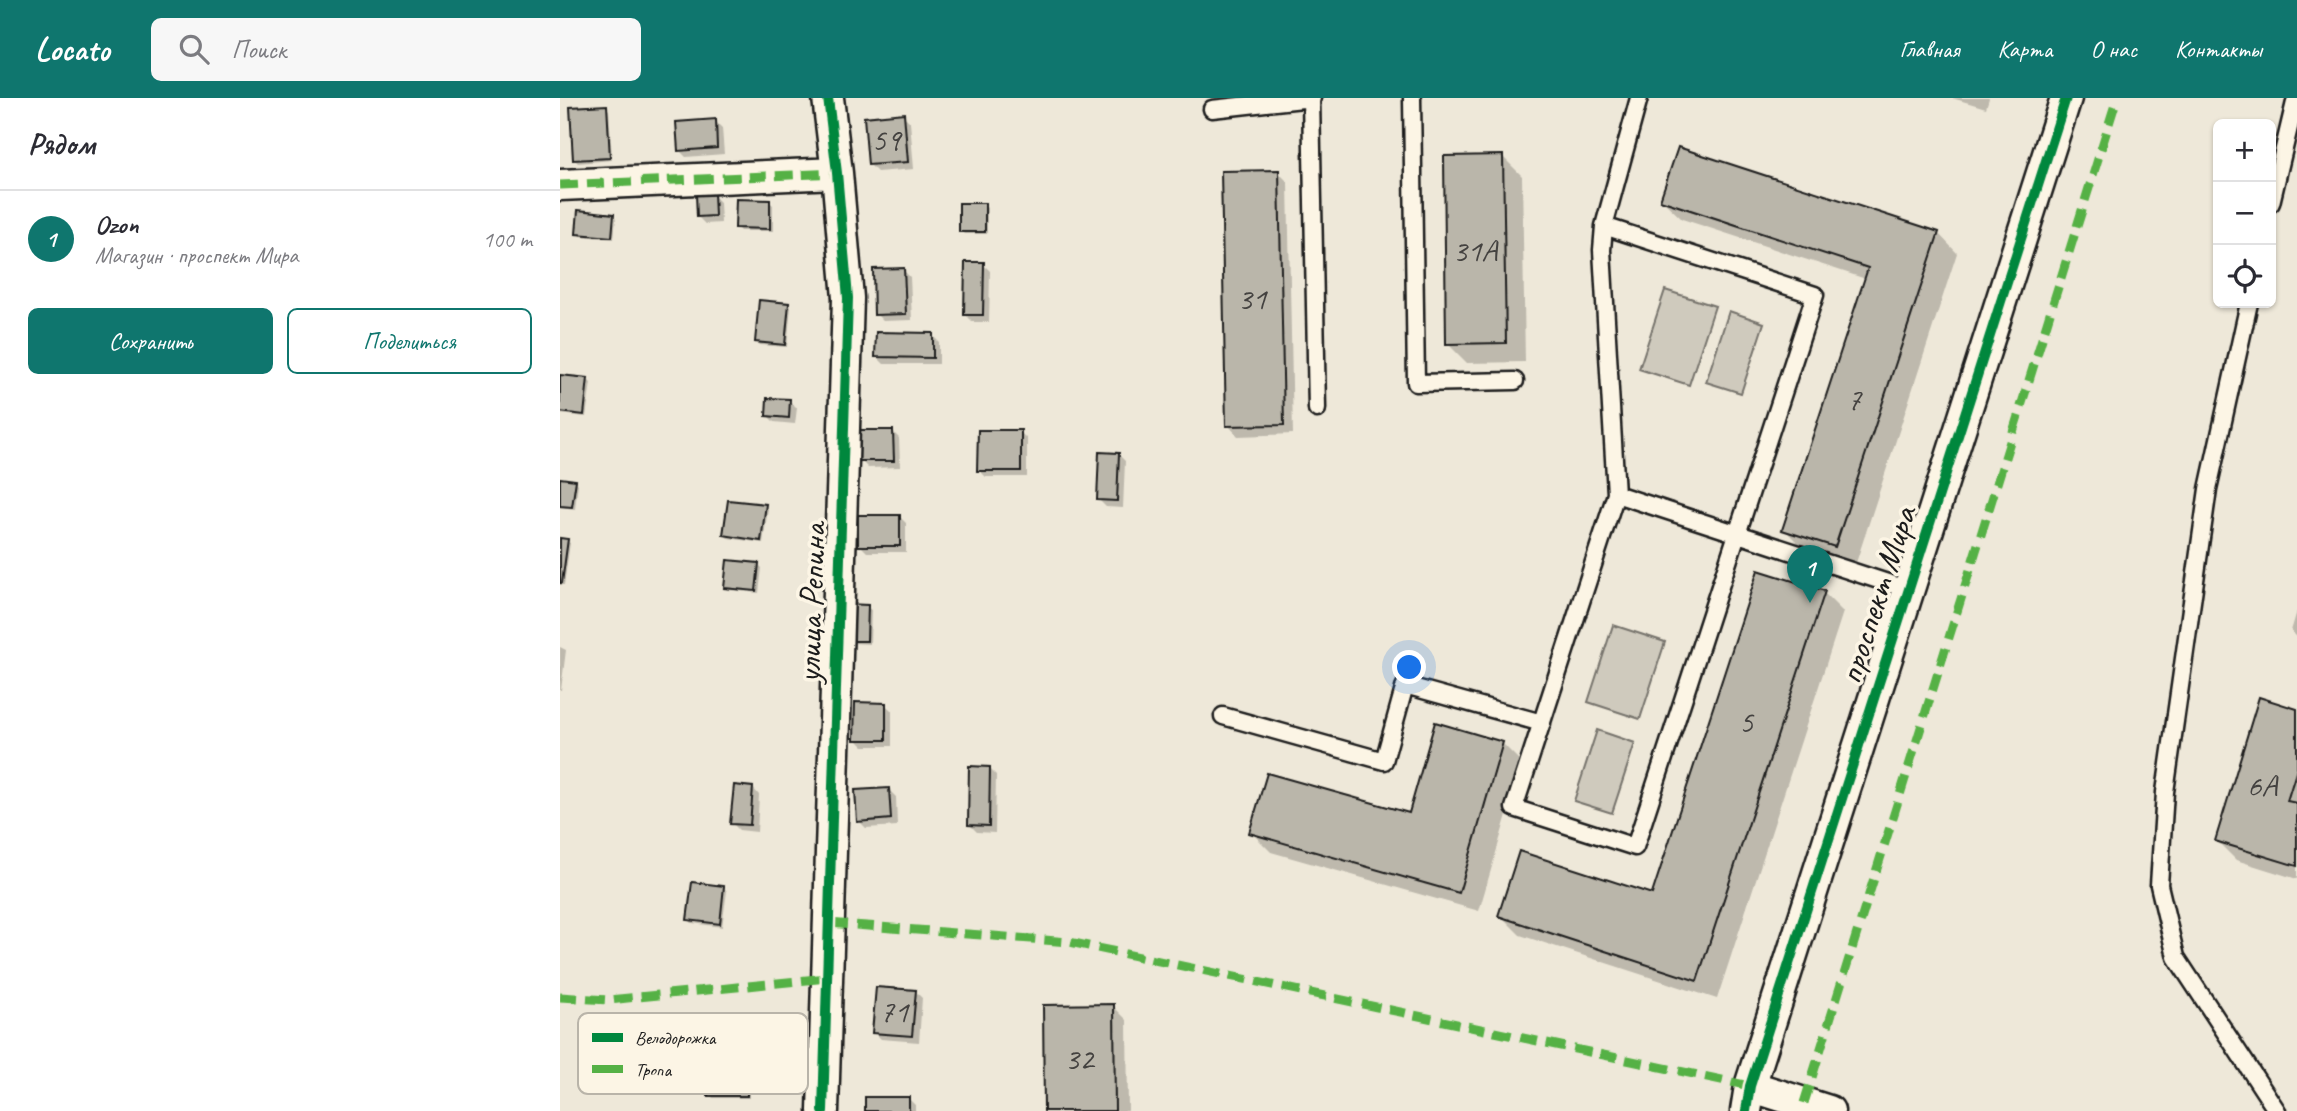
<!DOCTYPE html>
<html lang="ru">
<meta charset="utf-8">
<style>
body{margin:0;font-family:Caveat,sans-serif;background:#f7f7f7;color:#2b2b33}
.controls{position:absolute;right:21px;top:21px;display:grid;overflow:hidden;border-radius:10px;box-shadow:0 2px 5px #0004}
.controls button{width:63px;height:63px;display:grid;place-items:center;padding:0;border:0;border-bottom:2px solid #e1e1e2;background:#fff;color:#2b2b33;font:35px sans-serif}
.you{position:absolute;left:850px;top:570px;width:24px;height:24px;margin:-18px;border:5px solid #fff;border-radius:50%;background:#1a73e8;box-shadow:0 0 0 10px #1a73e833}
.badge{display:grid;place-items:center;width:46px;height:46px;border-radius:50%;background:#0f766e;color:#fff;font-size:23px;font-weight:700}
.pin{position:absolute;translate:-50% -58px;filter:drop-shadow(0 2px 4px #0008)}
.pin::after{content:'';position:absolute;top:37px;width:24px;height:21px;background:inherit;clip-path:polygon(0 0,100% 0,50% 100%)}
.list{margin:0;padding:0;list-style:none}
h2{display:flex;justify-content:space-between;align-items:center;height:91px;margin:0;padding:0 28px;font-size:30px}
h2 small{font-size:23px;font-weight:400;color:#7c7c81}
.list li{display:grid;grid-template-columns:46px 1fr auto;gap:21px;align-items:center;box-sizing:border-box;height:98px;padding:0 28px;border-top:2px solid #e1e1e2}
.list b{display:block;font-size:26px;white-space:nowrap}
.list p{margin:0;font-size:23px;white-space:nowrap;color:#7c7c81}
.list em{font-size:23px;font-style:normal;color:#7c7c81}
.actions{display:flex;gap:14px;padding:21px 28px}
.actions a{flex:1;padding:16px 0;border:2px solid #0f766e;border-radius:10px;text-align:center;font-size:24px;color:#0f766e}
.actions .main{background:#0f766e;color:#fff}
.icon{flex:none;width:38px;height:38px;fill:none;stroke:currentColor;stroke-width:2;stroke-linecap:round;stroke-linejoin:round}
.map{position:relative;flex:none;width:1737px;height:1013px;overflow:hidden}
header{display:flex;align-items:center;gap:42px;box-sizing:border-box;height:98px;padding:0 35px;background:#0f766e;color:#fff}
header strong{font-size:33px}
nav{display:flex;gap:38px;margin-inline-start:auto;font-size:24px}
.search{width:490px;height:63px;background:#f7f7f7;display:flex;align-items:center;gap:18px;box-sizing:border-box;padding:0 24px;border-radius:10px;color:#7c7c81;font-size:26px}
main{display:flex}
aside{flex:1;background:#fff}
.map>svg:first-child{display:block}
.green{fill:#cfcabd;stroke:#76736c;stroke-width:2}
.shadow{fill:#0003}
.building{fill:#bab6aa;stroke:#1c1c1c;stroke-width:2}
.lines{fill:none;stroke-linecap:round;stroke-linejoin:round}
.service-casing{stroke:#1c1c1c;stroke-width:21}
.minor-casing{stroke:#1c1c1c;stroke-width:35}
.service{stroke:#fcf5e5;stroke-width:16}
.minor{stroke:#fcf5e5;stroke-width:30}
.quiet{stroke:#55b145;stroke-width:9;stroke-dasharray:18 9;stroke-linecap:butt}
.cycleway-casing{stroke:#fcf5e5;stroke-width:15}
.cycleway{stroke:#00873e;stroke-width:10}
.labels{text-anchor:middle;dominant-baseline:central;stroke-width:7;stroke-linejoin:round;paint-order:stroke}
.number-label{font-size:32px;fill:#444240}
.street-label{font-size:35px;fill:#1c1c1c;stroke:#fcf5e5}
.key{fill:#fcf5e5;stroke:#b9b4a9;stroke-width:2}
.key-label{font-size:19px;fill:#1c1c1c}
</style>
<header>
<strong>Locato</strong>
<div class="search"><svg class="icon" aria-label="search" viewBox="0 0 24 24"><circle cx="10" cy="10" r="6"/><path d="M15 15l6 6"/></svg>Поиск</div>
<nav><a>Главная</a><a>Карта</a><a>О нас</a><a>Контакты</a></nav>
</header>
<main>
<aside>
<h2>Рядом<small></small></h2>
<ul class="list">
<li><span class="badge">1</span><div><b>Ozon</b><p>Магазин · проспект Мира</p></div><em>100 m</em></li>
</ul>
<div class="actions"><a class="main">Сохранить</a><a>Поделиться</a></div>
</aside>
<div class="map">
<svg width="1737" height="1013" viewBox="0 0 1737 1013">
<rect width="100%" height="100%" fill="#eee8d9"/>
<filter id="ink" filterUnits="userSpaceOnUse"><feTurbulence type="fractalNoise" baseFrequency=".0143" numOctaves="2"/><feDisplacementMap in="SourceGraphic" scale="14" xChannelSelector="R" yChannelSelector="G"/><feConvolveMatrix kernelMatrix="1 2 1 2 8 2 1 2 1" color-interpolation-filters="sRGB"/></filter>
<g filter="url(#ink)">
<!-- green -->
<path class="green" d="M1105,192L1155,208L1129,287L1079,271Z
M1169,213L1204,225L1181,295L1146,284Z
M1053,527L1105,544L1080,621L1028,604Z
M1037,632L1075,645L1052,715L1014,703Z"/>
<!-- shadow -->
<path class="shadow" d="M1392,0H1429L1426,10Z
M46,9L49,12L52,62L18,65L15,62Z
M343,17L350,24L354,71L317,74L310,67Z
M155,23L162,30L164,56L126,59L119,52Z
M943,59L962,78L965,264L907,265L888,246Z
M718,74L728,84L733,336L678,338L668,327Z
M153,97L160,104L161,125L145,126L138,119Z
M1102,102L1378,135L1397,155L1295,468L1244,451L1224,431L1306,181L1122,121Z
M210,104L213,107V133H180L177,130Z
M424,107L427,110V136H404L401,133Z
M53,117L56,120L54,141L20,138L17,135Z
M423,166L430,173L429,224H413L406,217Z
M343,172L350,179L352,222L323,223L316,216Z
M228,206L231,209L227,249L200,247L197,243Z
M372,237L379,244V266H324L317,259Z
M0,278L28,282L31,285L26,319L0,316Z
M230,303L237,310L235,326L214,324L208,318Z
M332,333L339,340L340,369L308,370L301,363Z
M460,334L467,341V379H426L419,372Z
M558,356L565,363L563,410L546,409L539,402Z
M0,382L15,383L18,386L15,411L0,409Z
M205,408L208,411L203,445L168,440L165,437Z
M339,418L346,425V454H307L300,447Z
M0,441L10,445L4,487H0Z
M199,467L202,470L199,495L169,492L166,489Z
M1264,495L1283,514L1157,901L960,837L940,817L1094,799Z
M307,509L311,512L310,546L290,545Z
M1737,513V539L1731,533Z
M0,549L6,552L1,592H0Z
M1700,602L1737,613V781L1676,762L1657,743Z
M325,606L332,613V648H303L296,641Z
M942,645L962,665L919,813L711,754L691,734L850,718Z
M429,670L436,677L435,735L417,734L410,727Z
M193,690L199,697L197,734L179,732L172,725Z
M329,692L336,699L337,728L306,730L299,723Z
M164,790L167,793L162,829L132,825L129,822Z
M355,893L362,900L359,944L321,941L314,934Z
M553,908L567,922L568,1013H486Z
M186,961L189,964V1000H153L150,997Z
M348,1000L355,1007V1013H307Z"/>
<!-- building -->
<path class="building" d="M47,7L50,60L13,62L10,9Z
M344,15L348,64L308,67L304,19Z
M156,21L157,50L118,53L116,24Z
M1118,49L1379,134L1275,449L1222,432L1308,170L1100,102Z
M943,57L946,245L886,246L884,58Z
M719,72L724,327L666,328L661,73Z
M154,95L155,118L137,119L136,96Z
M176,101L210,102V131L175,130Z
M399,105H425V134H399Z
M18,112L54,116L52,139L16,136Z
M405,164H424L423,217H404Z
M344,170L346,216L314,217L313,171Z
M199,202L229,205L225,247L195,244Z
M316,234L373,235V260L315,259Z
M0,277L28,280L24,317L0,314Z
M207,300L230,301L229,320L206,318Z
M298,332H333L334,363H299Z
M418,332H461V373H417Z
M539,354L559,355L557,403L537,402Z
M0,380L16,382L12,409L0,408Z
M168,402L206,406L201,443L163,437Z
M298,417H340V448H298Z
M0,440L8,441L2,485H0Z
M167,462L199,465L196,493L164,490Z
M1198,472L1265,493L1137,883L938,818L959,753L1092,796Z
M286,506L308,507L307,543H285Z
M1699,599L1737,611V671L1727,703L1737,705V768L1655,743Z
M295,604L326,605V642H294Z
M875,624L943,644L899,795L689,735L707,675L849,715Z
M409,668L430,669L429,728L408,727Z
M174,687L193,689L190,727L170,726Z
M329,690L331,721L297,724L295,692Z
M132,784L164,788L160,826L127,822Z
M316,889L356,892L352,938L312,935Z
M554,906L555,1013H484L483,907Z
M148,959H187V998H148Z
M305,999H349V1013H305Z"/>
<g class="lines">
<defs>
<path id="service" d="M751,0L757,311
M852,0L856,285L955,283
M652,11L752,0
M1711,105L1736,0
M1044,128L1255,197L1075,749L954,710L1056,396L1042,152L1044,128L1079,0
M1689,205L1648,391L1605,694L1599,787L1616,859L1717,1013
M1056,396L1349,492
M663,618L824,663L845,587L982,625"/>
<path id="minor" d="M0,87L277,75
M1190,988L1269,1013
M263,1013L288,200L277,75L268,0
M1186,1013L1190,988L1506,0"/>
</defs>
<!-- service casing -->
<use href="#service" class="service-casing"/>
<!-- minor casing -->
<use href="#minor" class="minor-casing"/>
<!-- service -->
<use href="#service" class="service"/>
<!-- minor -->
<use href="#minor" class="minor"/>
<!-- quiet -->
<path class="quiet" d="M0,87L277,75
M269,825L509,844L1190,988
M0,899L48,902L267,880
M1244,1005L1557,0"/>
<defs>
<path id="cycleway" d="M263,1013L288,200L277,75L268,0
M1186,1013L1190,988L1506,0"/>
</defs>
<!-- cycleway casing -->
<use href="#cycleway" class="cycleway-casing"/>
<!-- cycleway -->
<use href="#cycleway" class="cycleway"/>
</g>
</g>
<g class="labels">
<!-- number labels -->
<g class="number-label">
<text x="326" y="41">59</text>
<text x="915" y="152">31А</text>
<text x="692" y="200">31</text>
<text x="1294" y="301">7</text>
<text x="1186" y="623">5</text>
<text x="1702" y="687">6А</text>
<text x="334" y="913">71</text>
<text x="519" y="960">32</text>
</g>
<!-- street labels -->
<g class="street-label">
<text transform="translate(1317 497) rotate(-72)">проспект Мира</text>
<text transform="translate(251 505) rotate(-88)">улица Репина</text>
</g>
</g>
<!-- legend -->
<rect x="18" y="915" width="230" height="81" rx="10" class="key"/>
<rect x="32" y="935" width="31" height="9" fill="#00873e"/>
<rect x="32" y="967" width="31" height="8" fill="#55b145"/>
<g class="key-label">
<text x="75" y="946">Велодорожка</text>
<text x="75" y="978">Тропа</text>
</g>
</svg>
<div class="controls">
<button>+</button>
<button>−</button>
<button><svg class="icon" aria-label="locate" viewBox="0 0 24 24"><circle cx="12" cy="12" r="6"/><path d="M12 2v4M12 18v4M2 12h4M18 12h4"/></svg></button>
</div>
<div class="you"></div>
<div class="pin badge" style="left:1250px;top:505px">1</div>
</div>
</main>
